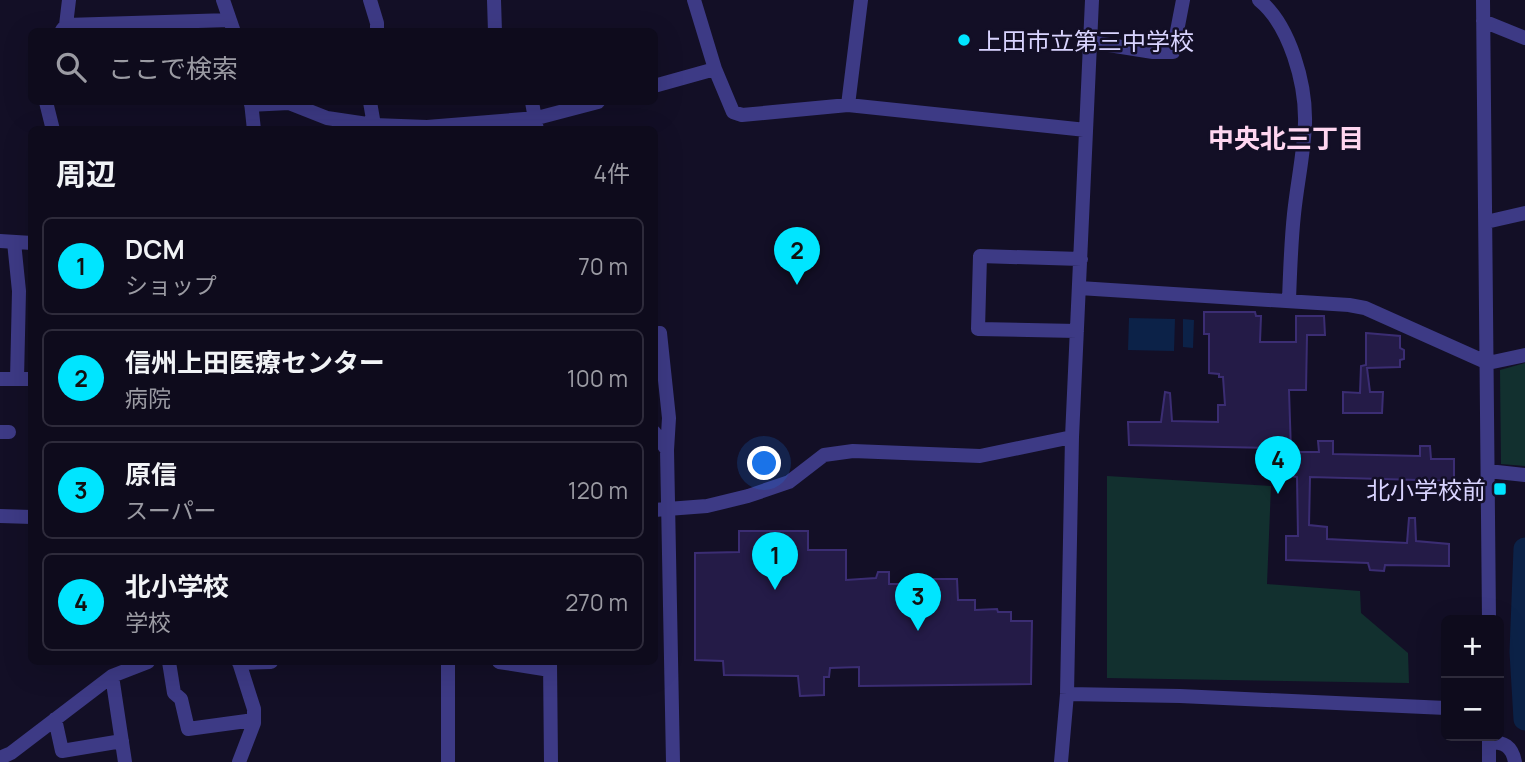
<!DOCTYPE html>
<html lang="ja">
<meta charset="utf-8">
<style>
body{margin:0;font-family:Manrope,"Noto Sans JP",sans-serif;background:#171425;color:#f1f3f6}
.controls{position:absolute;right:21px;bottom:21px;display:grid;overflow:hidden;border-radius:10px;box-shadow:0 7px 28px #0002}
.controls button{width:63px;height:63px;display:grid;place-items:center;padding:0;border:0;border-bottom:2px solid #2e2b3b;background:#0e0b1c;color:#f1f3f6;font:35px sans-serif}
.you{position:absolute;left:765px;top:464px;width:24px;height:24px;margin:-18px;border:5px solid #fff;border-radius:50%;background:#1a73e8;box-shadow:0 0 0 10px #1a73e833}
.badge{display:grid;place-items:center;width:46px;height:46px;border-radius:50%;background:#00e5ff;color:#111;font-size:23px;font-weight:700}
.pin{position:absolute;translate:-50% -58px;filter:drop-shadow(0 2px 4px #0008)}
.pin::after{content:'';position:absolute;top:37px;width:24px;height:21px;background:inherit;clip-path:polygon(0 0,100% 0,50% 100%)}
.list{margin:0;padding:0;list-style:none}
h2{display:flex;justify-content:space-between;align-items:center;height:91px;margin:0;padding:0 28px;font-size:30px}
h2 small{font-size:23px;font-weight:400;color:#9b9ba3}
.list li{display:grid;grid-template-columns:46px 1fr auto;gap:21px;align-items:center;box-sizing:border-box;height:98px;margin:0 14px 14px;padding:0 14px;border:2px solid #2e2b3b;border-radius:10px}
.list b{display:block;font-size:26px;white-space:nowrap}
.list p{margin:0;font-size:23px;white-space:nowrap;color:#9b9ba3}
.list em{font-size:23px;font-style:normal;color:#9b9ba3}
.icon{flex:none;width:38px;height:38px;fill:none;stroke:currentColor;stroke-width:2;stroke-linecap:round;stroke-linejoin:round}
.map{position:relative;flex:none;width:1525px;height:762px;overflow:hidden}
.search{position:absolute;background:#0e0b1c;box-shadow:0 7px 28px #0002;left:28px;top:28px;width:630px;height:77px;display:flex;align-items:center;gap:18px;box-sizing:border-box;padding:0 24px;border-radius:10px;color:#9b9ba3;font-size:26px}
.panel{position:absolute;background:#0e0b1c;box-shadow:0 7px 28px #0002;left:28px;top:126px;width:630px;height:539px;border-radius:10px}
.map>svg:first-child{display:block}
.green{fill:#12302f}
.water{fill:#0c2248}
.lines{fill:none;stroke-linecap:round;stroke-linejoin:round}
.river{stroke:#0c2248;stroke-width:23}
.building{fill:#241b47;stroke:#3b2d73;stroke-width:2}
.minor{stroke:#3d3a85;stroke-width:14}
.poi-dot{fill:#00e5ff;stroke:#130f26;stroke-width:2.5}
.labels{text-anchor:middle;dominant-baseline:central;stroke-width:5;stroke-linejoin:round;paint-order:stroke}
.poi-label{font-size:24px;fill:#d9d4ff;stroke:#130f26;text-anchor:start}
.neighbourhood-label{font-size:26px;font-weight:bold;fill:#ffd6f0;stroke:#130f26}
</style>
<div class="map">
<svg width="1525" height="762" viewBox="0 0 1525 762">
<rect width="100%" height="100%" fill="#130f26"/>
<!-- green -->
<path class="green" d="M1525,363V466L1501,464L1500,370Z
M1107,476L1271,486L1267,584L1360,591L1361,613L1408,653L1409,683L1107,678Z"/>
<!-- water -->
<path class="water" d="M1129,318L1175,319L1174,351L1128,350Z
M1183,319L1194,320L1193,348L1183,347Z"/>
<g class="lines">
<!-- river -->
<path class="river" d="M1525,549L1521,652L1525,719"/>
</g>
<!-- building -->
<path class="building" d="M1204,312H1255L1256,316H1261L1260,342H1296V316H1324L1325,335H1307L1306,390H1289L1291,452H1319L1318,441H1333V454L1420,456V446H1430L1431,459H1454V481L1310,477L1309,525L1327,527V539L1407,543L1409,518H1415L1416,541L1449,544V566L1385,565L1384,571L1370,570L1368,563L1286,560V536H1298L1297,477L1290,476V459L1277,458L1275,448L1129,445L1128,422H1161L1165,392L1170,393L1172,421L1218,422V405H1225L1223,377H1219V374L1209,373V334H1204Z
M1366,333L1400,336V348L1404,350V359L1400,360V367L1367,368L1370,392H1383L1382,413H1343V392L1360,393L1361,366L1366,365Z
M739,531H808V550H846V580L876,578L878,572H889V584H924V579H957L958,600H975V610L997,609L998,612H1011V621H1032L1031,684L859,686V667L830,668L829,677H824V695L800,696L798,676L724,675L723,661L695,660V553L739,552Z"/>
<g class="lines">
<!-- minor -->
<path class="minor" d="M223,0L234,32
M370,0L377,23V32
M494,0L495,32
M694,0L715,69L733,112L742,115L848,105L1086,130
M1259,0C1290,25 1306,84 1305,123C1304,153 1297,184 1294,214C1291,242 1290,271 1289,300
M1483,0L1489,620
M1483,21L1525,38
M66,25L230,20
M62,30L66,25L69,0
M1090,42L1153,52H1173L1183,0
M654,86L715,69
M46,102L53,130
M251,102L254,130
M370,102L374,125
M532,102L537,130
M251,105L289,103L327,118L374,125L427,127L537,118L598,102
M848,105L861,0
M1486,222L1525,213
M0,241L32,243
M14,242L19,291L17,379
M1079,288L1349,305L1365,308L1488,363L1525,355
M1077,331L978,329L980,256L1081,259
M654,334L660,333L669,418L667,450L654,432
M0,379H32
M0,432H9
M667,450L673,762
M1488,471L1525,475
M654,510L707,506L748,496L789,482L824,455L853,451L980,456L1072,437
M0,516L32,517
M169,662L174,693L181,699L188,729L254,720
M239,662L254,709V723L239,762
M448,662V762
M499,662L550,670
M550,662L551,762
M239,663L271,662
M112,676L125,762
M1067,694L1180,696L1446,708
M55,719L62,751L122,741
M1489,736V762
M1489,742C1504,742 1512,746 1515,762
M0,758L11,753L112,676L148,662
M1061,762L1067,694L1072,437L1092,0"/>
</g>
<!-- markers -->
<g class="poi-dot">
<circle cx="964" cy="40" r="7"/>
<rect x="1493" y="482" width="14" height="14" rx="3.5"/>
</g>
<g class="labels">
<!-- poi labels -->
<g class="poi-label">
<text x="978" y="40">上田市立第三中学校</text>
<text x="1486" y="489" text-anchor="end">北小学校前</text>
</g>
<!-- neighbourhood labels -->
<g class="neighbourhood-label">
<text x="1286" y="138">中央北三丁目</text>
</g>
</g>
</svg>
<div class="controls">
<button>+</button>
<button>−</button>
</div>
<div class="you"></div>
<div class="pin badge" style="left:775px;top:590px">1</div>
<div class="pin badge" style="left:797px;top:285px">2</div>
<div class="pin badge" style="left:918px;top:631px">3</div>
<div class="pin badge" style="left:1278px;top:494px">4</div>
<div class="search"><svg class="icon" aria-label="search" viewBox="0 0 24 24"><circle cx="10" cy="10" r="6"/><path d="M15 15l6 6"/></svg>ここで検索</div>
<section class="panel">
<h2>周辺<small>4件</small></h2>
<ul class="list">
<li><span class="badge">1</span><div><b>DCM</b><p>ショップ</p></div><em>70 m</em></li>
<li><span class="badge">2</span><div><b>信州上田医療センター</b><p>病院</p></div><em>100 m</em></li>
<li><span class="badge">3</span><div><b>原信</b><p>スーパー</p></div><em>120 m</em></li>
<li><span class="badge">4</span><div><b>北小学校</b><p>学校</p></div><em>270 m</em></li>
</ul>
</section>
</div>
